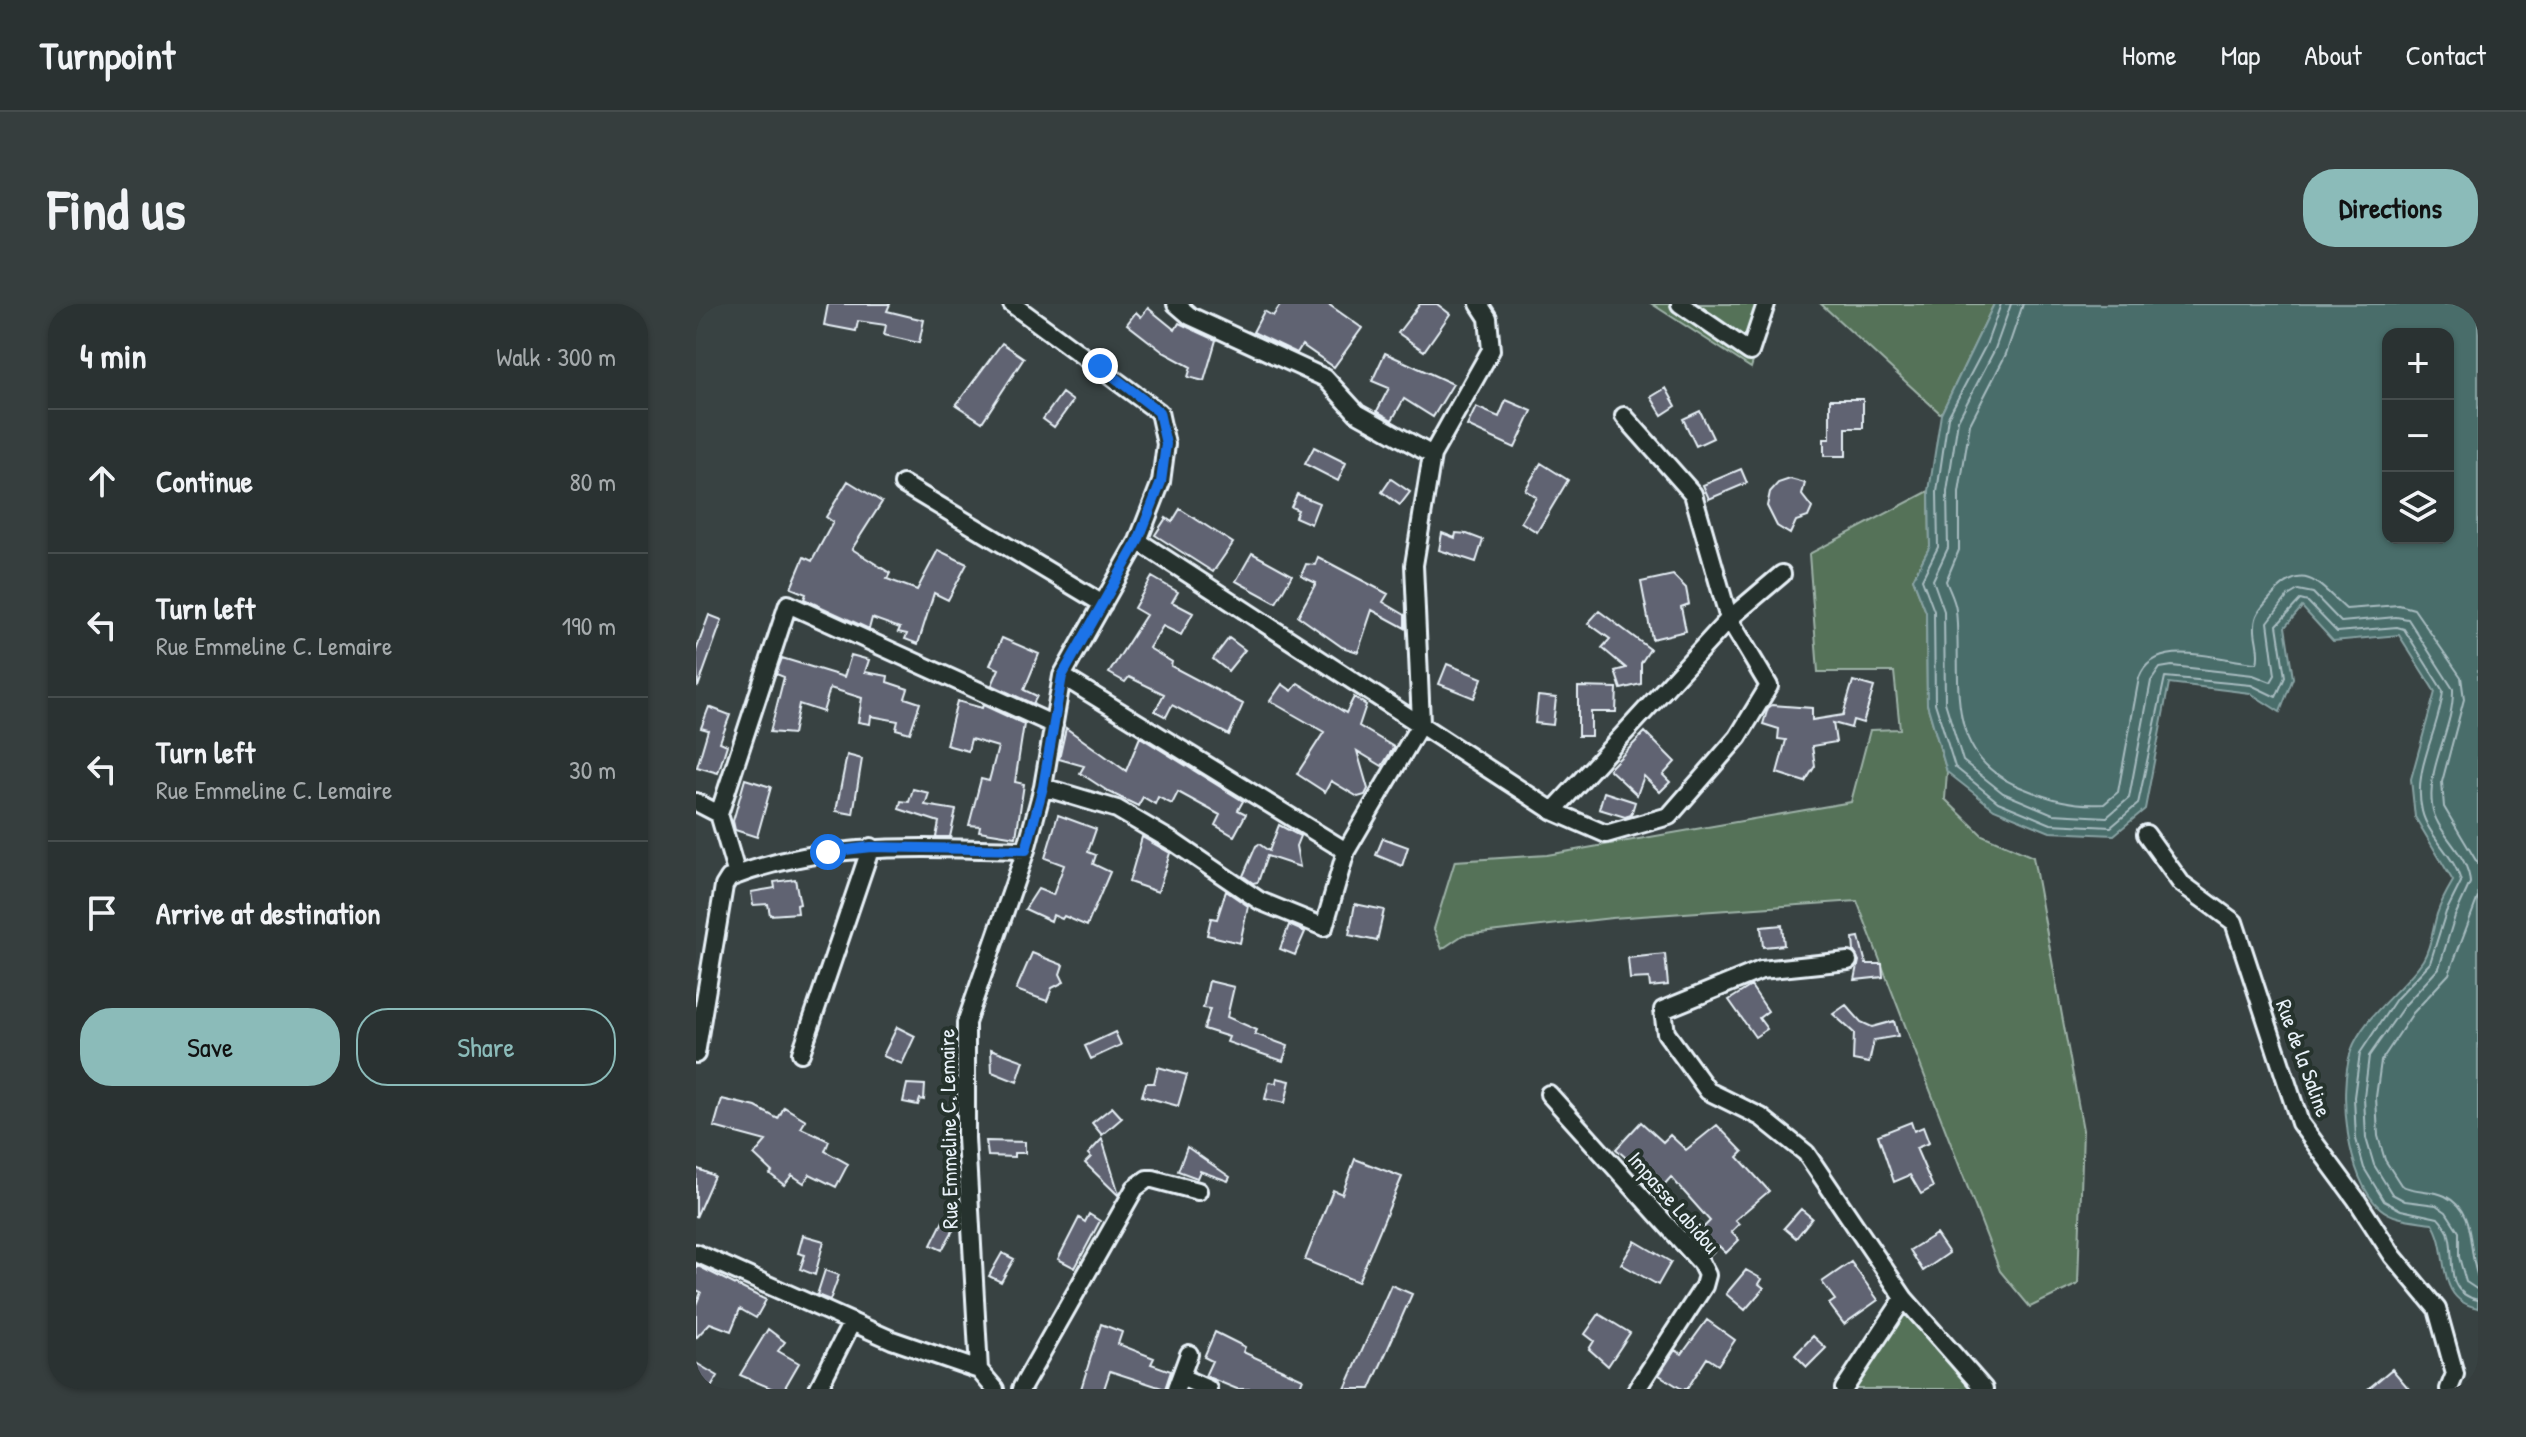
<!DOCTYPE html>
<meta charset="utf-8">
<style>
body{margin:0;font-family:"Patrick Hand",sans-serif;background:#363e3e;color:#f1f3f6}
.controls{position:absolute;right:24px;top:24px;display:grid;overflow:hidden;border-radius:16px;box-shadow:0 2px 6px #0004}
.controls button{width:72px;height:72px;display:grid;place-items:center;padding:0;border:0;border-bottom:2px solid #464d4d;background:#2a3232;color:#f1f3f6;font:40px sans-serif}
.stop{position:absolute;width:24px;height:24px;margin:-18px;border:6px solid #1a73e8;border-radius:50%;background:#fff}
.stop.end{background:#1a73e8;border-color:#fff;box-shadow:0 2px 8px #0008}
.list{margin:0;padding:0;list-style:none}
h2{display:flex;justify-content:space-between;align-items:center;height:104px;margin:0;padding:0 32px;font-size:34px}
h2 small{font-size:26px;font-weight:400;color:#a5aaac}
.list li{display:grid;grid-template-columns:52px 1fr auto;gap:24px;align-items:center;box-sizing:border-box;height:144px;padding:0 32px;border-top:2px solid #464d4d}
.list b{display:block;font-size:30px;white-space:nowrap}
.list p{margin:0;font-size:26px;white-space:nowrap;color:#a5aaac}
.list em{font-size:26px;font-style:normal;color:#a5aaac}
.actions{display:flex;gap:16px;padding:24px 32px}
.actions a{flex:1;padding:18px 0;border:2px solid #8bbbb9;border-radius:32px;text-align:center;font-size:28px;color:#8bbbb9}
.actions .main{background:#8bbbb9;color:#111}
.icon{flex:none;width:44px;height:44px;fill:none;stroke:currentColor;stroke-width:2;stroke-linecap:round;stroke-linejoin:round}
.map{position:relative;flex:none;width:1782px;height:1085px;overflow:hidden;border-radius:32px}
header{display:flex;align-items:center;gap:48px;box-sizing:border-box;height:112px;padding:0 40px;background:#2a3232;border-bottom:2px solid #464d4d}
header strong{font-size:38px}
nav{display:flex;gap:44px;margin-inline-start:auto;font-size:28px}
.intro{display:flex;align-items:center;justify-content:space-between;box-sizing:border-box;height:192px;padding:0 48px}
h1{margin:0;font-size:56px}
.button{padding:20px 36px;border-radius:32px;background:#8bbbb9;color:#111;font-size:28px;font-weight:700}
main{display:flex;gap:48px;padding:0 48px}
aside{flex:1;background:#2a3232;border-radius:32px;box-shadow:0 2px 6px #0004}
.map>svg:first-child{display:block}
.green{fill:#557259;stroke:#9eb2a8;stroke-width:2}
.water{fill:#486d6b;stroke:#88a2a3;stroke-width:2;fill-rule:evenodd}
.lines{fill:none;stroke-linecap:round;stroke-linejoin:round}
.shore{stroke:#a8bcc0;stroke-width:2}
.building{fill:#616472;stroke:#e8f1f8;stroke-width:2}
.minor-casing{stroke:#e8f1f8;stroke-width:22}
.minor{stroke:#26332d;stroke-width:16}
.route{stroke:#1a73e8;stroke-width:10}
.labels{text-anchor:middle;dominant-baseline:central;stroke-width:8;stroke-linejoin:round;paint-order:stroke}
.street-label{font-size:22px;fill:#e8f1f8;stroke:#26332d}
</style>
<header>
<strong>Turnpoint</strong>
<nav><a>Home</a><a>Map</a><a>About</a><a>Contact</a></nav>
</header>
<div class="intro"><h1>Find us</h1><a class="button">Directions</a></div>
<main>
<aside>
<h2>4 min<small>Walk · 300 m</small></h2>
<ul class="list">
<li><svg class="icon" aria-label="ahead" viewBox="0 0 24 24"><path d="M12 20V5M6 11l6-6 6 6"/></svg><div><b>Continue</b></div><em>80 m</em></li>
<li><svg class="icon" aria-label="left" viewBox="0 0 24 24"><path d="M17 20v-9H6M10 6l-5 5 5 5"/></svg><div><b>Turn left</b><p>Rue Emmeline C. Lemaire</p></div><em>190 m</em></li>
<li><svg class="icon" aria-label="left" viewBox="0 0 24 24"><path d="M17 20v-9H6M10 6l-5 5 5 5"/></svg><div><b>Turn left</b><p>Rue Emmeline C. Lemaire</p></div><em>30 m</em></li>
<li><svg class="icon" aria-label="arrive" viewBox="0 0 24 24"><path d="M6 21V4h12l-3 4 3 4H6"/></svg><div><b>Arrive at destination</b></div></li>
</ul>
<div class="actions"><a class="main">Save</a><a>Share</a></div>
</aside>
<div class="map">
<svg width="1782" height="1085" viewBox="0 0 1782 1085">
<rect width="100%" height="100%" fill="#384242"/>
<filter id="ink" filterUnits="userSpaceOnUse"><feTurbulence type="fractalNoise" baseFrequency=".0125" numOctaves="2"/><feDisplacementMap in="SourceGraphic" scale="16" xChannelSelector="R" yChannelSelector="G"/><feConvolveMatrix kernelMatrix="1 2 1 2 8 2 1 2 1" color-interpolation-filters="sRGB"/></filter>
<g filter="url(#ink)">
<!-- green -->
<path class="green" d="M956,0H1075L1055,64Z
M1125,0H1298L1245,110Z
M1233,187L1234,242L1217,275L1230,308L1231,400L1251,468L1249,495L1286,531L1337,553L1387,826L1382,980L1334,1003L1304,967L1161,597L916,614L767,631L746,645L738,625L759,557L851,551L1155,498L1174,426L1204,425L1198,368H1122L1113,250Z
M1211,1003L1280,1085H1154Z"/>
<!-- water -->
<path class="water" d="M1298,0H1782V1004C1737,995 1755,947 1736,919C1718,916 1698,916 1684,904C1650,875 1642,787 1655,747C1667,712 1707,686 1727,656C1735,644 1737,624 1741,610C1745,598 1751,587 1757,577L1719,513L1715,475L1739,388L1703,331L1637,337L1606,303L1589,323L1597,374L1584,408L1554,389L1473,379L1449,505L1418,531L1354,528L1298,505L1251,468L1231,400L1230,308L1217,275L1234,242L1233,187L1245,110ZM1692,30H1752V234H1692Z"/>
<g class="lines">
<!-- shore -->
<path class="shore" d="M1305,0L1290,41L1252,113L1241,188L1242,243L1226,275L1238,307L1239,399L1259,463L1302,498L1355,520L1415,523L1442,500L1469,373L1555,381L1580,393L1589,373L1581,321L1604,296L1612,298L1641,328L1701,323L1708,325L1747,387C1743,428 1716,465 1726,507C1732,533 1759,551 1765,578L1750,608L1734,659L1700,695L1664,749L1658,793L1660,835L1668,864L1688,897L1705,906L1742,914C1746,919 1752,925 1753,931C1760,954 1746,988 1782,996
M1315,0L1299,45L1262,116L1251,188L1252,244L1237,276L1248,307L1249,398L1267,457L1307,489L1357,510L1411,513L1433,494L1455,377L1464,364L1476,362L1557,371L1575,378L1579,371L1572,318L1592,292L1602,286L1617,289L1645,318L1700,313L1712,315L1757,385C1758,425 1731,460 1736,501C1739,529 1773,549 1774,579L1759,612L1743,664L1708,702L1673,752L1668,793L1670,834L1678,861L1696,890L1709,897L1740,901L1750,908L1763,928V953L1770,978L1782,986
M1327,0L1310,50L1274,120L1263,189V246L1250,277C1253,286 1259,296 1260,306C1267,374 1244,450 1324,483C1353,495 1377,502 1408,500L1422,488L1443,374C1459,330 1527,358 1561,359C1565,347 1558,334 1559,322C1559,310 1566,303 1574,294C1607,255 1621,279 1650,305L1703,301L1718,305L1765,373L1768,395L1746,478L1748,503L1782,560
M1782,593L1753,670L1717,709L1685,757L1680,793L1682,832L1689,856L1705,881C1719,889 1735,885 1749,892C1781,908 1771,946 1782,973"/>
</g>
<!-- building -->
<path class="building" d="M132,0H194L191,7L228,16L223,39L188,31L190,21L162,17L160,27L128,21Z
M585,0H632L666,24L638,63L606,41L601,49L557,28L568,7L577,12Z
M724,0H741L754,10L728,47L702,29Z
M452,4L479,26L483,19L520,36L508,77L492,73L495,63L467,48L431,20L440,8L445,13Z
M306,39L328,54L286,118L260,101Z
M689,49L757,80L737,113L708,95L696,116L681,107L693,84L676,77Z
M970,84L980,102L966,111L955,93Z
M366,89L377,97L358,123L347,115Z
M1134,95H1167V124H1150V152H1128V135H1134Z
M810,96L836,107L819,144L771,122L780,103L803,113Z
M1004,107L1017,134L1000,142L987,115Z
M618,143L650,159L642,177L609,160Z
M845,159L872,176L841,228L825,218L840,193L829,186Z
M1045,165L1051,179L1013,195L1007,181Z
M695,175L714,188L704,201L686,188Z
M1094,175L1109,179L1106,191L1116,204L1112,213L1100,217L1094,230L1081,222L1071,202L1074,188L1082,179Z
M152,177L186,198L156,245L194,269L191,275L221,286L242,246L271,260L252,296L238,289L222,340L209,335L211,330L202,328L204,324L176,314L173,325L108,295L110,290L95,284L108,253L116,257L137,218L130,213Z
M601,190L623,199L615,220L599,213L602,206L595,203Z
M484,205L537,239L517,268L459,231L470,214L476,218Z
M746,229L759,234L760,229L771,230L787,236L780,258L743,246Z
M556,249L596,271L580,299L540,277Z
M622,253L692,290L687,298L709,311V324L676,306L662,348L646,343L602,312L620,279L605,272L610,260L619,261Z
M977,271L990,284L993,300L985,303L990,327L956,335L945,278Z
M456,273L482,288L476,298L497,309L485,331L467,322L453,344L476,358L475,362L547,400L533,431L476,401L470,413L459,407L468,390L433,373L429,378L413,369L450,311L438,304Z
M903,307L954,345L945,359V380L925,385L919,367L930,364L906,344L914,335L892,319Z
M13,311L26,316L2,383L0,347Z
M306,334L343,350L328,386L341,392L337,400L296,381L303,365L294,361Z
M533,334L549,346L532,367L517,355Z
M155,351L173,356L169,368L192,372L191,378L212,385L209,394L224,399L214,429L200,425L202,417L175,412L174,420L162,418L166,394L134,384L127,408L103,400L97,430L74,428L88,373L80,370L86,354L148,373Z
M751,360L786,374L778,394L743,380Z
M1157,377L1178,383L1167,419L1157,416L1155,424L1137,419L1140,438L1116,442L1119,462L1109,478L1081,469L1090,436L1082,435L1083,425L1067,420L1072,404L1076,401L1116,404V416L1147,411Z
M602,379L650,409L658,393L670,401L663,422L698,443L686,462L661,447L672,485L669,491L662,493L635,477L629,488L601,470L628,428L574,397L586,380L596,387Z
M882,383L921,384L920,408H895V432H882Z
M842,392L860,394L857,421L839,419Z
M261,397L286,404L287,401L328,420L319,478L328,480L320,533L283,527L284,522L273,521L285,475L293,477L302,443L275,435L272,447L250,441Z
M13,403L34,411L24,438L31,441L22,469L1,463L12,426L5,424Z
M370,424L430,467L444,433L547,497L542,506L550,510L538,532L519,521L524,511L482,488L476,500L462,493L459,500L447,493L442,502L413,488L384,469L388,462L363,455Z
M949,428L979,458L967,471L974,478L964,488L948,472L941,491L913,465Z
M151,451L166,455L157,510L140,507Z
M49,475L75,483L61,533L39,526L37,517Z
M217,485L233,489L229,501L260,506L254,533H240L243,518L203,505L205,497L213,498Z
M908,488L939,498L935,511L929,513L903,505Z
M362,511L400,525L392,548L400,551L397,560L414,568L391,622L368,612L366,615L357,611L355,617L329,605L342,585L357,591L368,561L349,554Z
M583,521L604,532L600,542L604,563L571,552L562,578L557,579L547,572L560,542L563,540L573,547Z
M446,533L474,549L462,588L433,578Z
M687,534L712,543L706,562L680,551Z
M99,575L104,600L101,601L102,609L74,611L72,600L57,601L55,588L79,584L78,578Z
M530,587L552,602L544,639L511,631L515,614L521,615Z
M659,600L688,606L681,637L653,631Z
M593,621L609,628L599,651L584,645Z
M1086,621L1088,641L1067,643L1065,623Z
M1163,633L1170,660H1186L1187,673L1159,676L1163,657L1158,648L1157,634Z
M336,649L367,661L364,670L368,678L356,684L351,697L320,686Z
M969,650L972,681L954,683L953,674L934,675L932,654Z
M513,677L538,683L531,713L561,726L559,730L592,742L587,757L531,738L533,733L508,725L514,705L507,704Z
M1055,682L1072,707L1063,714L1071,725L1059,733L1033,696Z
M1150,701L1165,718L1176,723L1198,717L1202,732L1178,736L1173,759L1157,756L1158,729L1137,710Z
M201,723L219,732L206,760L187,752Z
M419,728L425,741L395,755L389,742Z
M295,745L328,757L321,778L296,768Z
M462,763L491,771L482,802L446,792L450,779H458Z
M581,774L594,777L589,799L569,795L573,778L580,779Z
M211,780L229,781L228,796L224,795L222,801L207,798Z
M26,795L60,803L82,815L88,803L110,816L105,824L133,837L129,847L152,860L140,883L114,870L108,879L96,871L88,881L74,870L76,868L58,851L70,837L18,823Z
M416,803L426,814L406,831L396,819Z
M945,818L967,838L974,831L990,846L1021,821L1047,848L1042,853L1073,887L1039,916L1043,920L1035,928L1043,936L1030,949L1023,942L1015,950L998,933L1014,917L975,873L959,891L941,871L945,867L920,845Z
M1215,818L1218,827L1227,823L1233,839L1220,844L1237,883L1225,890L1214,871L1198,878L1182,831Z
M406,835L423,890L422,891L389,859L395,853L392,850Z
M290,837L329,838V849H318V853L292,852Z
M491,843L534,873L532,877L504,867L501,874L482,867Z
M659,855L706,873L662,978L609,956L637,886L646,890Z
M0,864L18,872L0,913Z
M1105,905L1116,914L1100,934L1088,924Z
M393,910L404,917L379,964L362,955L383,914L389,918Z
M247,917L259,923L246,946L235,941Z
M1240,930L1253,949L1227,967L1214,946Z
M107,931L128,937L119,971L104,965L109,951L102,949Z
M939,937L975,958L962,981L925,960Z
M306,949L318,955L305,978L293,972Z
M1155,958L1182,996L1148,1020L1133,1000L1139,996L1126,978Z
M0,961L70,996L60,1014L44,1005L35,1027L14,1019L0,1034V1001L5,988L0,986Z
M129,966L143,971L134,996L121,991Z
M1050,966L1066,975L1063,980L1068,984L1049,1006L1030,990Z
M695,981L716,990L674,1085H649Z
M903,1010L934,1029L912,1062L893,1045L898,1037L889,1030Z
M1011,1016L1039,1036L1022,1061L1011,1054L991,1085H986L963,1071L979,1046L986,1050Z
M405,1020L426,1028L422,1040L458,1054L455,1060L475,1067L469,1085L414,1067L408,1085H385Z
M72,1025L89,1038L82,1047L103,1059L88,1085H77L44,1071Z
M519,1028L549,1043L547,1048L607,1075L603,1085H541L509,1072L516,1057L508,1053Z
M1117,1032L1130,1044L1111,1063L1099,1051Z
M0,1059L22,1072L14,1085H0Z
M1696,1065L1713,1085H1672Z"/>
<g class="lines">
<defs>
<path id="minor" d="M480,0L494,12L629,74L661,109L736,151
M984,0L1054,48L1070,0
M207,180L407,300
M442,237L857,507L1033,315L1086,270
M366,372L650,547
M347,483L421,505L479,539L564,597L628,623L650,547L725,419L718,261L736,151L795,46L792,14L783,0
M0,498L23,510L41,571
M857,507L910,530L973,512L1042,433L1073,382L1033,315L997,190L928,112
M23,510L92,300L358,421
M1450,530L1485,579L1538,618L1604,819L1660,895L1697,952L1741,1005L1759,1070L1753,1085
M1152,657L1065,666L967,706L970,729L1012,787L1065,813L1110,849L1208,994L1288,1085
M105,749L175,543
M0,750L28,582L33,574C129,536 229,544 330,546
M853,790L1005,959L1011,971L1008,982L941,1085
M0,949L196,1036L283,1066
M485,1073L512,1085
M122,1085L156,1018
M299,1085L283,1066L270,834V719L330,546L347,483L366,372L442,237L465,178L470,140L463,108L316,0
M325,1085L439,884L451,875H457L502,887
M480,1085L493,1050
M1148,1085L1208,994"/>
</defs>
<!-- minor casing -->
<use href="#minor" class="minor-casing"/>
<!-- minor -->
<use href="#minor" class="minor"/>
</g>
</g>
<g class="lines" filter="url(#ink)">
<!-- route -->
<path class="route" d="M132,548L175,543L330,546L347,483L366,372L442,237L465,178L470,140L463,108L404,62"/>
</g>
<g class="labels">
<!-- street labels -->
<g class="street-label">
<text transform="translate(1608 754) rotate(70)">Rue de la Saline</text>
<text transform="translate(252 825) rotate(-91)">Rue Emmeline C. Lemaire</text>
<text transform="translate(978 898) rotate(49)">Impasse Labidou</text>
</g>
</g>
</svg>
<div class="controls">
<button>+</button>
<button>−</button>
<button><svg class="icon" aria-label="layers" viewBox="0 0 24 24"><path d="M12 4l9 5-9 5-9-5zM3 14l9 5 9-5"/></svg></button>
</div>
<div class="stop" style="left:132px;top:548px"></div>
<div class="stop end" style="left:404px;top:62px"></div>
</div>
</main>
